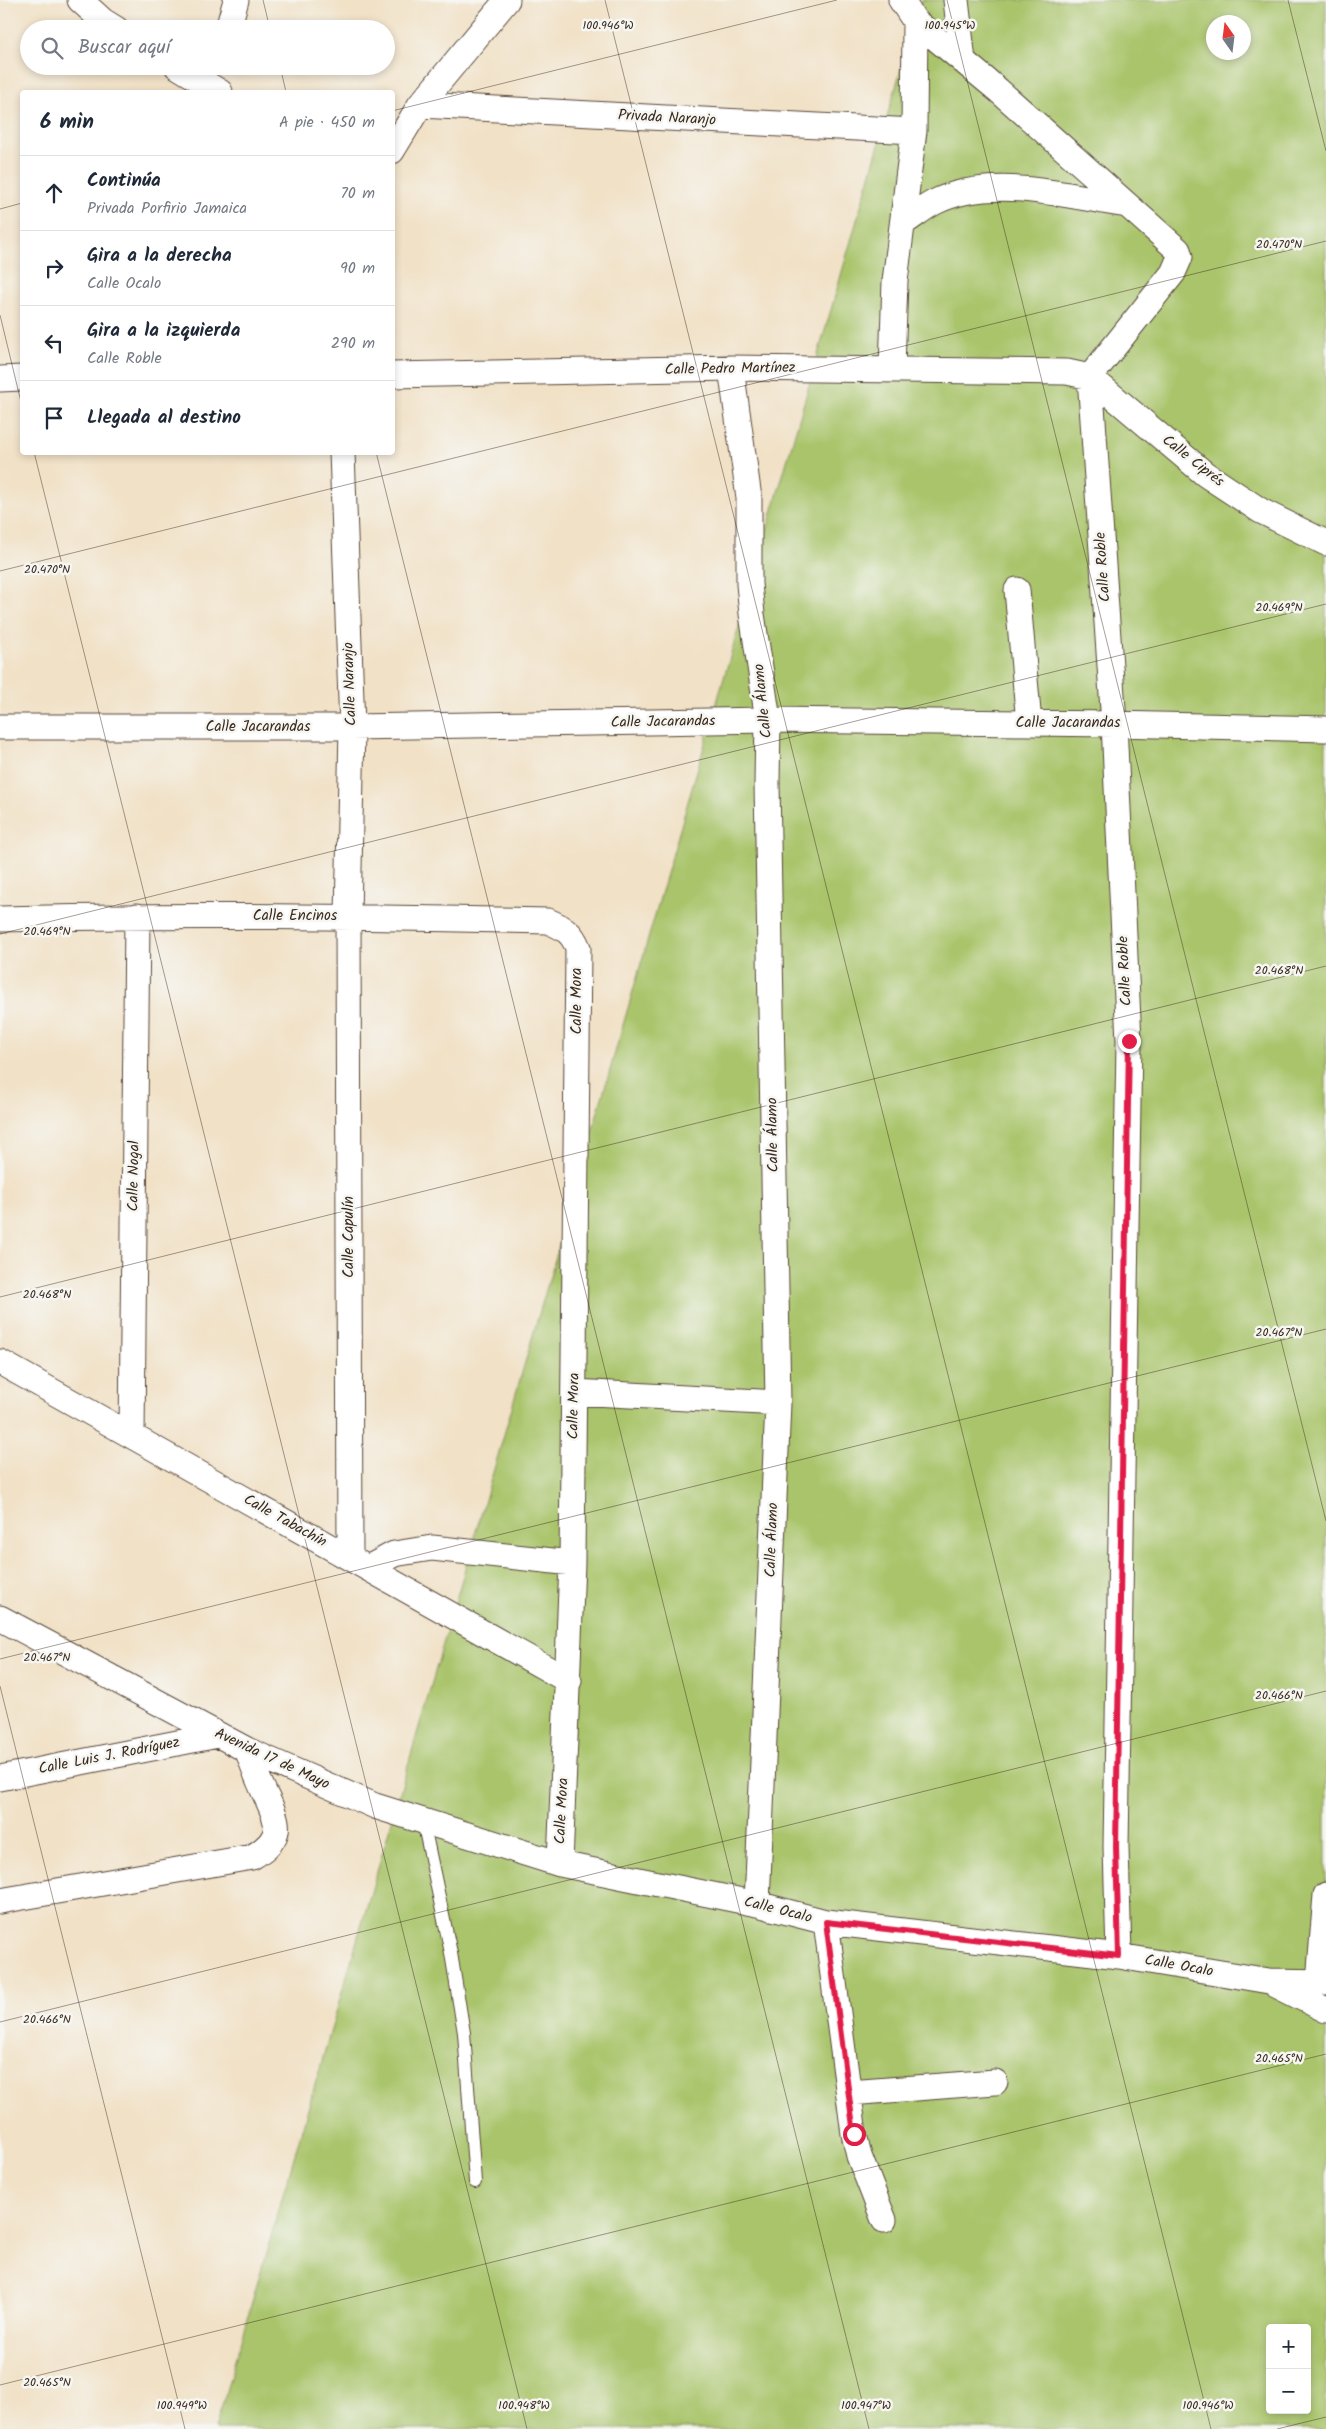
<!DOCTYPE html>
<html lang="es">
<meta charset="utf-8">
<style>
body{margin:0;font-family:Kalam,sans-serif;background:#f2f2f3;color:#1f2937}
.controls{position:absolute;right:15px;bottom:15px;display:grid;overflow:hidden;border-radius:5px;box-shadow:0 2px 8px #0003}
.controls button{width:45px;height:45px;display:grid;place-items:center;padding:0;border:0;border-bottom:1px solid #e0e1e3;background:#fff;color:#1f2937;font:25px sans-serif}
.compass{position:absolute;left:1206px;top:15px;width:45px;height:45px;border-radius:50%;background:#fff;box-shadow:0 2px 8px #0003;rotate:346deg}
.stop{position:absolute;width:15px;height:15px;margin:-11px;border:4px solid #e11d48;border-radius:50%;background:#fff}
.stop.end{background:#e11d48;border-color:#fff;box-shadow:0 1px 5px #0008}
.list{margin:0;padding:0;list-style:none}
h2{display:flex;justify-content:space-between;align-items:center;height:65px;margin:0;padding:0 20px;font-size:21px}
h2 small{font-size:16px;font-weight:400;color:#747a83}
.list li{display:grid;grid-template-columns:32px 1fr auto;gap:15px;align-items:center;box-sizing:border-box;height:75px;padding:0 20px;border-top:1px solid #e0e1e3}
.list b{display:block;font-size:19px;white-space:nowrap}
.list p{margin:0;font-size:16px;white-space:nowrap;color:#747a83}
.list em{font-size:16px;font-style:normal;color:#747a83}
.icon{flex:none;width:28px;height:28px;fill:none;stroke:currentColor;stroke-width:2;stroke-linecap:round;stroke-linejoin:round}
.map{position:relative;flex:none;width:1326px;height:2429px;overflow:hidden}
.search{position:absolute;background:#fff;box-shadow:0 2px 8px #0003;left:20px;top:20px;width:375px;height:55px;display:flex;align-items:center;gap:12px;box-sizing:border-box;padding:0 18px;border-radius:28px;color:#747a83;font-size:19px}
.panel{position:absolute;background:#fff;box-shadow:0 2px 8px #0003;left:20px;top:90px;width:375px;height:365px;border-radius:5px}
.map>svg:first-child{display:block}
.green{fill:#a9c46b;stroke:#727744;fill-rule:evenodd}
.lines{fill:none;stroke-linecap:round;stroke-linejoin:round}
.service-casing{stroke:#564537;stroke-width:14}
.minor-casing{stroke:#564537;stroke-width:27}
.service{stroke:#fff;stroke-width:12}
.minor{stroke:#fff;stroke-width:25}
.route{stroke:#e11d48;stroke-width:6}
.ticks{fill:none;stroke:#3b2a1e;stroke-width:1;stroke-opacity:0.45}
.labels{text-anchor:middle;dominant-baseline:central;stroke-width:5;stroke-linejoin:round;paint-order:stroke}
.street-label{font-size:15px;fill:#3b2a1e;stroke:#f6f6f2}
.ticks-label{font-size:12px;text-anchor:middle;fill:#3b2a1e;stroke:#f6f6f2;stroke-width:5;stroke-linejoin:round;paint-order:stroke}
</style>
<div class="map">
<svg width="1326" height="2429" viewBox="0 0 1326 2429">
<rect width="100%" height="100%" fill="#f6f6f2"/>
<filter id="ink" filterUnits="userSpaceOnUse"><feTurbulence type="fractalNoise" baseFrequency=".02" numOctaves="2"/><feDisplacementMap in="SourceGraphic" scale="10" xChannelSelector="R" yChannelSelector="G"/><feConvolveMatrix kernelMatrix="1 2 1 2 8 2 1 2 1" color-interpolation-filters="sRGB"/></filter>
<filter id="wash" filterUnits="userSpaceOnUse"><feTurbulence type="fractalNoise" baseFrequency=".0096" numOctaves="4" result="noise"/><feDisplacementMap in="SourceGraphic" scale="20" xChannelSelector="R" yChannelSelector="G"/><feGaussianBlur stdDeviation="1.12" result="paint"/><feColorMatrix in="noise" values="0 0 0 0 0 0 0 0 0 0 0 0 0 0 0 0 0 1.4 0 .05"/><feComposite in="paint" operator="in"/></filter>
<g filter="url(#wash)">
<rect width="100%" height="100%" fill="#f1e1c6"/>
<!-- green -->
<path class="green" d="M921,0H1326V2429H215ZM1214,22H1244V52H1214ZM1270,2328H1307V2410H1270Z"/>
</g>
<g filter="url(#ink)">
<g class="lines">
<defs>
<path id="service" d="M423,1821L451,1953L464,2033L475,2182"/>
<path id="minor" d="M80,0L103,21L116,29
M901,0L915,21L998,90L1178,250L1180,257L1173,273L1090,377L1114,724L1129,1041L1116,1847L1119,1956
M956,0L963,61
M228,29L236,0
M177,66L220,92
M420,105L914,131
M392,151L420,105L507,0
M903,223C913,217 923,208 935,202C992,174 1067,196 1127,205
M731,368L749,498V584L752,614L768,720L767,783L778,1403L757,1904
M892,368L895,281L914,131L915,21
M392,375L731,368L1067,372L1090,377L1205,474L1261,511L1326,543
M0,379L22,378
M342,452L352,727L348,916L350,1558
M1017,590L1029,723
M0,727H352L768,720L1114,724L1326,729
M0,919C183,914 366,917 548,921C564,928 572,932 578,948L572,1563L560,1864
M0,1362L569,1681
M574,1392L778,1403
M132,1436L137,916
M368,1568L394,1554L432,1548L572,1563
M0,1618L247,1750L375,1806L560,1864L757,1904L826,1922L1119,1956L1269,1981L1326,1982
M0,1778L218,1735
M0,1901L252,1857C292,1834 274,1816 260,1783C255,1772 252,1761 247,1750
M826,1922L854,2134L859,2156L884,2220
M1319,1982L1326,1895
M1276,1985L1326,2010
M849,2093L995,2082"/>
</defs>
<!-- service casing -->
<use href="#service" class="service-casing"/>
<!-- minor casing -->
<use href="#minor" class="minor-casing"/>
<!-- service -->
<use href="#service" class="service"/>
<!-- minor -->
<use href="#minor" class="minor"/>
</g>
</g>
<g class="lines" filter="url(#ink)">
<!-- route -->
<path class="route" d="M854,2134L826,1922L1119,1956L1116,1847L1129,1041"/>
</g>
<!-- ticks -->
<path class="ticks" d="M263,0L270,29M605,0L1211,2429M947,0L1326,1521M1288,0L1326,151M280,66L286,92M392,111L837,0M0,209L22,203M0,315L22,406M34,452L527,2429M376,452L869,2429M0,571L1326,241M0,934L1326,604M0,1297L1326,966M0,1659L1326,1329M0,1686L185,2429M0,2022L1326,1691M0,2385L1326,2054M1277,2429L1326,2417"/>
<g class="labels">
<!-- street labels -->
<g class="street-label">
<text transform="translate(667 118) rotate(3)">Privada Naranjo</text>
<text transform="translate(730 369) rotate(-1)">Calle Pedro Martínez</text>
<text transform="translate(1193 461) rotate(38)">Calle Ciprés</text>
<text transform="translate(1103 567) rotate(-94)">Calle Roble</text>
<text transform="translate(350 684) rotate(-92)">Calle Naranjo</text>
<text transform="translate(763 701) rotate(-96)">Calle Álamo</text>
<text transform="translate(663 722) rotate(-1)">Calle Jacarandas</text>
<text x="1068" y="723">Calle Jacarandas</text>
<text x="258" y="727">Calle Jacarandas</text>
<text x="295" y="916">Calle Encinos</text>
<text transform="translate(1125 971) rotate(-93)">Calle Roble</text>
<text transform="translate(577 1001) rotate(-90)">Calle Mora</text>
<text transform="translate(773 1135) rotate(-91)">Calle Álamo</text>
<text transform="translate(134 1176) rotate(-89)">Calle Nogal</text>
<text transform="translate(349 1237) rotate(-90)">Calle Capulín</text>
<text transform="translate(574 1406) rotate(-89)">Calle Mora</text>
<text transform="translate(285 1521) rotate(29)">Calle Tabachín</text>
<text transform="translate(772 1540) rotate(-88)">Calle Álamo</text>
<text transform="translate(109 1756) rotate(-11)">Calle Luis J. Rodríguez</text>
<text transform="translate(272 1759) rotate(25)">Avenida 17 de Mayo</text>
<text transform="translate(562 1811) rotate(-87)">Calle Mora</text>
<text transform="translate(778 1910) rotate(14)">Calle Ocalo</text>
<text transform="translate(1179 1966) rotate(10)">Calle Ocalo</text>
</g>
</g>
<g class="ticks-label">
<text x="608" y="29">100.946°W</text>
<text x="950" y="29">100.945°W</text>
<text x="1279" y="248">20.470°N</text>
<text x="47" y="573">20.470°N</text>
<text x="1279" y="611">20.469°N</text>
<text x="47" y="935">20.469°N</text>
<text x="1279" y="974">20.468°N</text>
<text x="47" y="1298">20.468°N</text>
<text x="1279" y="1336">20.467°N</text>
<text x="47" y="1661">20.467°N</text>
<text x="1279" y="1699">20.466°N</text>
<text x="47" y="2023">20.466°N</text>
<text x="1279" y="2062">20.465°N</text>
<text x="47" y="2386">20.465°N</text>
<text x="182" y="2409">100.949°W</text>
<text x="524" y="2409">100.948°W</text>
<text x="866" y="2409">100.947°W</text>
<text x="1208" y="2409">100.946°W</text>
</g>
</svg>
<div class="controls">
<button>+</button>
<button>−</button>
</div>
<svg class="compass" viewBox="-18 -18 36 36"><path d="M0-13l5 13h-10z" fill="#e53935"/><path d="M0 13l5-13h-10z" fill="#747a83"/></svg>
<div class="stop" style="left:854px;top:2134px"></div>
<div class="stop end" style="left:1129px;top:1041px"></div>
<div class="search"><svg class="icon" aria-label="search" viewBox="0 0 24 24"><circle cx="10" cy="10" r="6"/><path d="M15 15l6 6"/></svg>Buscar aquí</div>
<section class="panel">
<h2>6 min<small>A pie · 450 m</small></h2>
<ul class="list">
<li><svg class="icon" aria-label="ahead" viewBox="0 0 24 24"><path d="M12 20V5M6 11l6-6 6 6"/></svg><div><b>Continúa</b><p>Privada Porfirio Jamaica</p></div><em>70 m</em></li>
<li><svg class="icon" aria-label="right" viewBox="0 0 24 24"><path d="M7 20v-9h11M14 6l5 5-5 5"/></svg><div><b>Gira a la derecha</b><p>Calle Ocalo</p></div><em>90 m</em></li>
<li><svg class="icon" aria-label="left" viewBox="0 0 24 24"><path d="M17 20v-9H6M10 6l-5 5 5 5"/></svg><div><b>Gira a la izquierda</b><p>Calle Roble</p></div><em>290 m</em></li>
<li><svg class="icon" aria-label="arrive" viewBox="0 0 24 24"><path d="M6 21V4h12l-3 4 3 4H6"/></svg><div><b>Llegada al destino</b></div></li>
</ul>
</section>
</div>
